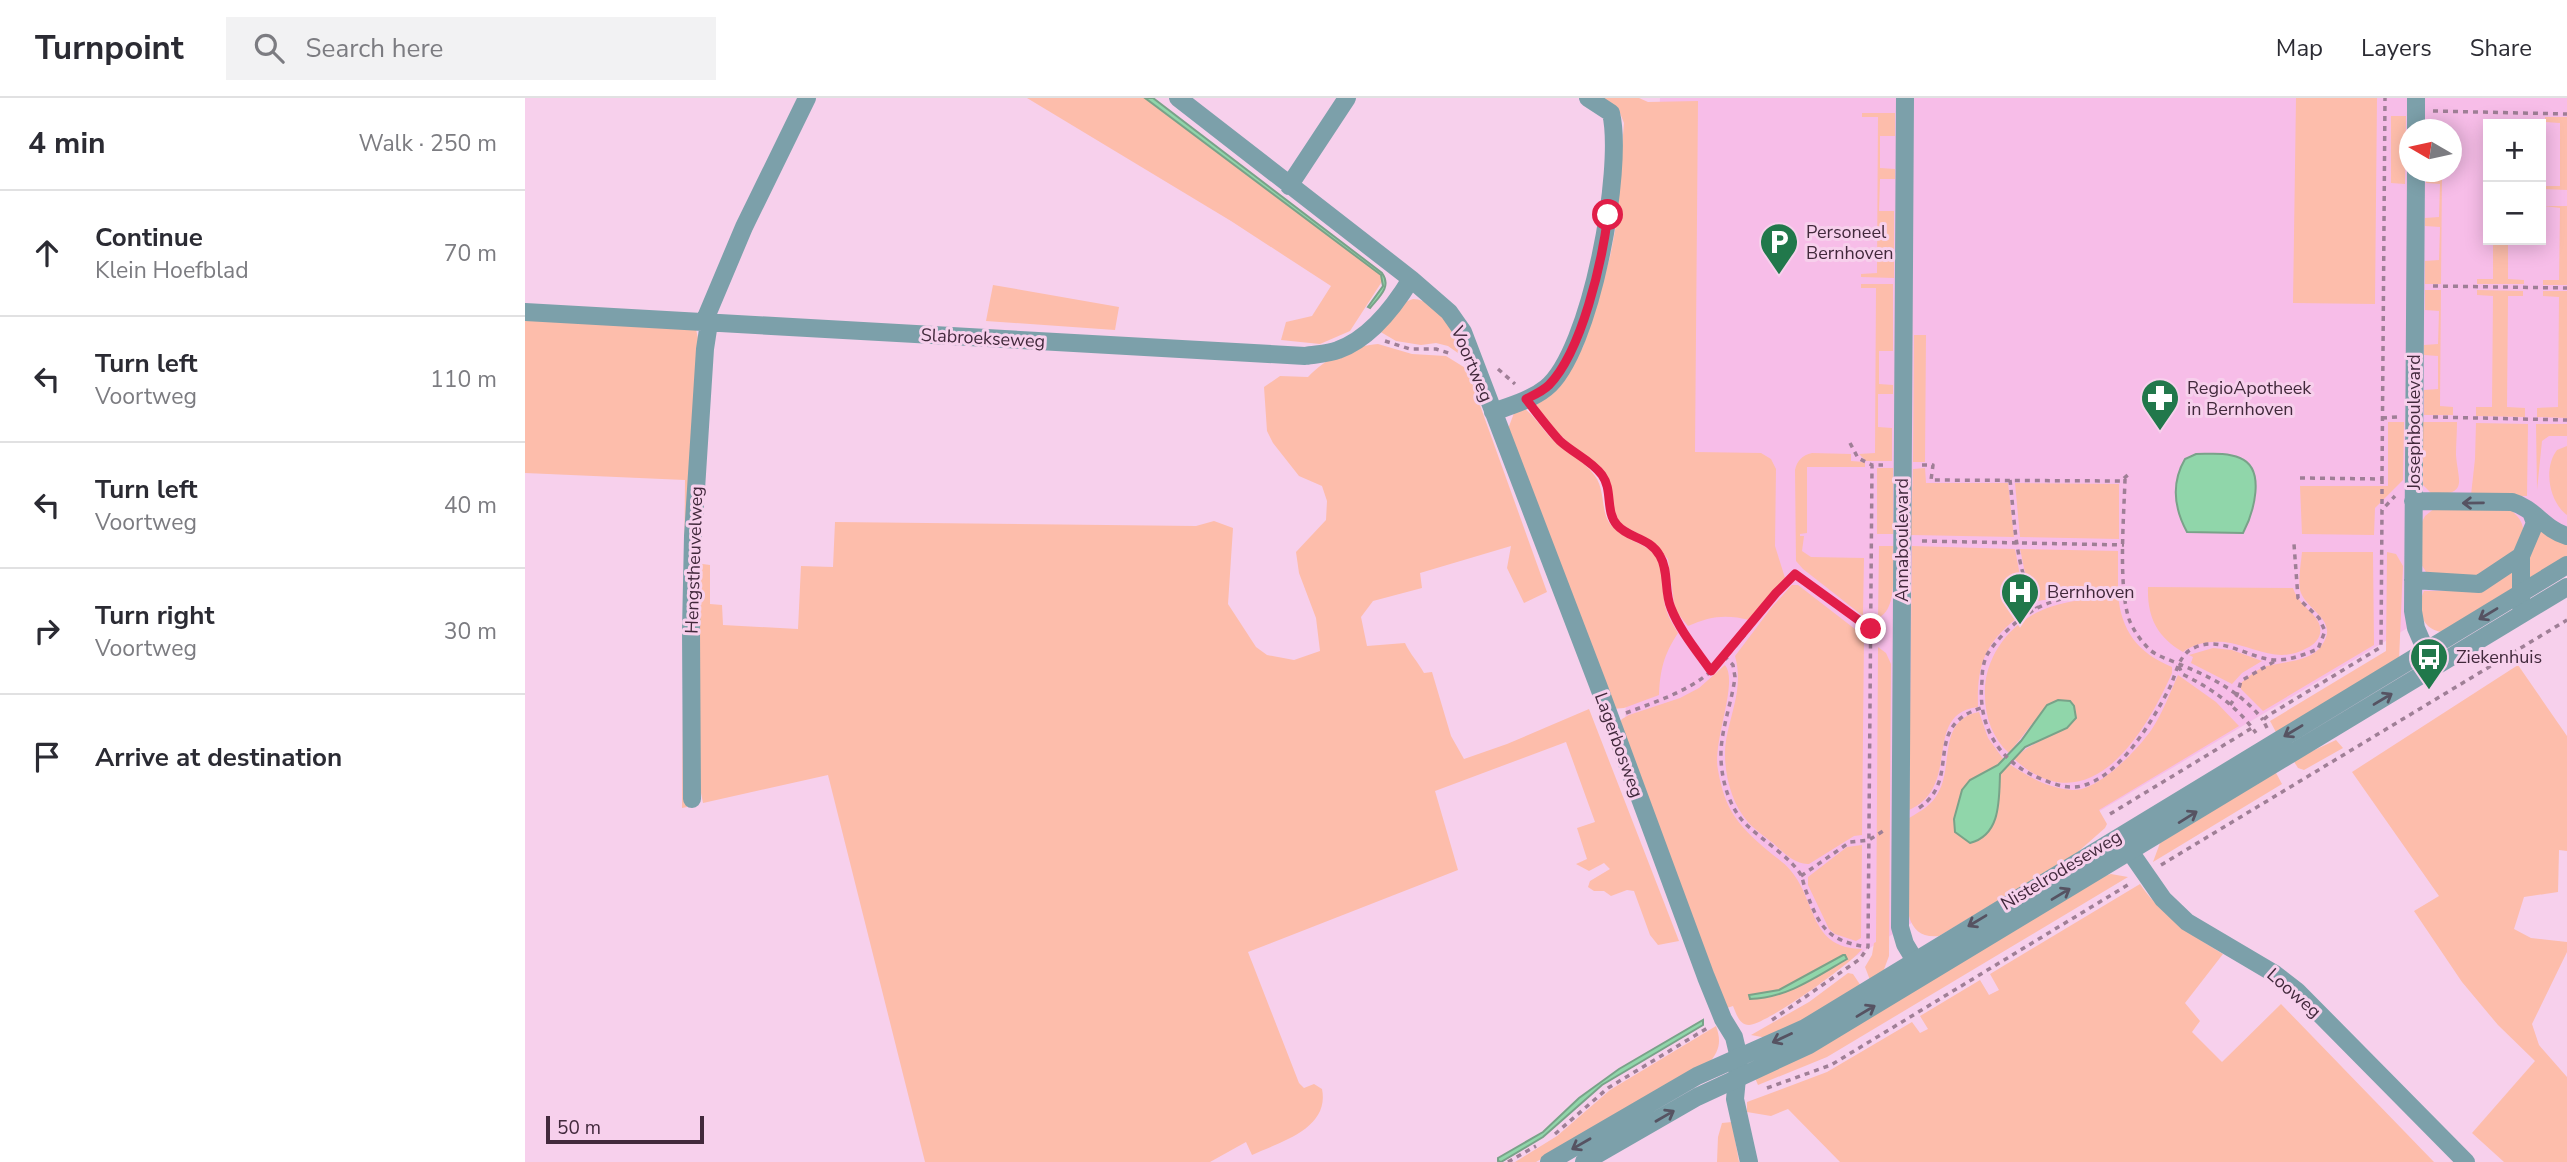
<!DOCTYPE html>
<meta charset="utf-8">
<style>
body{margin:0;font-family:"Nunito Sans",sans-serif;background:#f2f2f3;color:#2b2b33}
.controls{position:absolute;right:21px;top:21px;display:grid;overflow:hidden;border-radius:0px;box-shadow:0 4px 18px #0003}
.controls button{width:63px;height:63px;display:grid;place-items:center;padding:0;border:0;border-bottom:2px solid #e1e1e2;background:#fff;color:#2b2b33;font:35px sans-serif}
.compass{position:absolute;left:1874px;top:21px;width:63px;height:63px;border-radius:50%;background:#fff;box-shadow:0 4px 18px #0003;rotate:279deg}
.scale{position:absolute;left:21px;bottom:18px;width:158px;box-sizing:border-box;padding-left:7px;border:4px solid #42293c;border-top:0;font-size:19px;line-height:24px;white-space:nowrap;color:#42293c;-webkit-text-stroke:5px #f7d0ec;paint-order:stroke}
.stop{position:absolute;width:21px;height:21px;margin:-16px;border:5px solid #e11d48;border-radius:50%;background:#fff}
.stop.end{background:#e11d48;border-color:#fff;box-shadow:0 2px 7px #0008}
.list{margin:0;padding:0;list-style:none}
h2{display:flex;justify-content:space-between;align-items:center;height:91px;margin:0;padding:0 28px;font-size:30px}
h2 small{font-size:23px;font-weight:400;color:#7c7c81}
.list li{display:grid;grid-template-columns:46px 1fr auto;gap:21px;align-items:center;box-sizing:border-box;height:126px;padding:0 28px;border-top:2px solid #e1e1e2}
.list b{display:block;font-size:26px;white-space:nowrap}
.list p{margin:0;font-size:23px;white-space:nowrap;color:#7c7c81}
.list em{font-size:23px;font-style:normal;color:#7c7c81}
.icon{flex:none;width:38px;height:38px;fill:none;stroke:currentColor;stroke-width:2;stroke-linecap:round;stroke-linejoin:round}
.map{position:relative;flex:none;width:2042px;height:1064px;overflow:hidden}
header{display:flex;align-items:center;gap:42px;box-sizing:border-box;height:98px;padding:0 35px;background:#fff;border-bottom:2px solid #e1e1e2}
header strong{font-size:33px}
nav{display:flex;gap:38px;margin-inline-start:auto;font-size:24px}
.search{width:490px;height:63px;background:#f2f2f3;display:flex;align-items:center;gap:18px;box-sizing:border-box;padding:0 24px;border-radius:0px;color:#7c7c81;font-size:26px}
main{display:flex}
aside{flex:1;background:#fff}
.map>svg:first-child{display:block}
.built{fill:#f7bde8;fill-rule:evenodd}
.green{fill:#fdbdab}
.water{fill:#90d6aa;stroke:#79a289;stroke-width:2}
.lines{fill:none;stroke-linecap:round;stroke-linejoin:round}
.path{stroke:#9f7f96;stroke-width:3.5;stroke-dasharray:5 5;stroke-linecap:butt}
.minor{stroke:#7ca0aa;stroke-width:18}
.tertiary{stroke:#7ca0aa;stroke-width:18}
.oneway{stroke:#565362}
.route{stroke:#e11d48;stroke-width:9}
.labels{text-anchor:middle;dominant-baseline:central;stroke-width:6;stroke-linejoin:round;paint-order:stroke}
.poi-label{font-size:18px;fill:#42293c;stroke:#f7d0ec;text-anchor:start}
.street-label{font-size:18px;fill:#42293c;stroke:#f7d0ec}
</style>
<header>
<strong>Turnpoint</strong>
<div class="search"><svg class="icon" aria-label="search" viewBox="0 0 24 24"><circle cx="10" cy="10" r="6"/><path d="M15 15l6 6"/></svg>Search here</div>
<nav><a>Map</a><a>Layers</a><a>Share</a></nav>
</header>
<main>
<aside>
<h2>4 min<small>Walk · 250 m</small></h2>
<ul class="list">
<li><svg class="icon" aria-label="ahead" viewBox="0 0 24 24"><path d="M12 20V5M6 11l6-6 6 6"/></svg><div><b>Continue</b><p>Klein Hoefblad</p></div><em>70 m</em></li>
<li><svg class="icon" aria-label="left" viewBox="0 0 24 24"><path d="M17 20v-9H6M10 6l-5 5 5 5"/></svg><div><b>Turn left</b><p>Voortweg</p></div><em>110 m</em></li>
<li><svg class="icon" aria-label="left" viewBox="0 0 24 24"><path d="M17 20v-9H6M10 6l-5 5 5 5"/></svg><div><b>Turn left</b><p>Voortweg</p></div><em>40 m</em></li>
<li><svg class="icon" aria-label="right" viewBox="0 0 24 24"><path d="M7 20v-9h11M14 6l5 5-5 5"/></svg><div><b>Turn right</b><p>Voortweg</p></div><em>30 m</em></li>
<li><svg class="icon" aria-label="arrive" viewBox="0 0 24 24"><path d="M6 21V4h12l-3 4 3 4H6"/></svg><div><b>Arrive at destination</b></div></li>
</ul>
</aside>
<div class="map">
<svg width="2042" height="1064" viewBox="0 0 2042 1064">
<rect width="100%" height="100%" fill="#f7d0ec"/>
<!-- built -->
<path class="built" d="M1135,0H2042V435L1232,917L1100,622ZM1963,26H2016V142H1963ZM1884,32H1926V74H1884Z"/>
<!-- green -->
<path class="green" d="M502,0H620L856,177L858,182L825,233L795,246L756,242L761,224L787,218L806,188L706,123Z
M1078,0H1114L1123,4L1173,3L1170,354L1236,355L1246,361L1251,371L1250,448L1260,480L1225,522C1201,516 1185,518 1163,528L1150,512L1143,461L1123,441L1096,426L1089,414L1084,382L1033,335L1019,320L1011,306L1036,287L1058,249L1085,159L1090,133L1099,25L1093,10Z
M1771,0H1852L1850,206L1768,205Z
M1337,15H1370V38H1355V70L1370,71V81H1355L1354,113H1369V180L1336,179V176L1352,175L1353,19H1337Z
M1866,18H1881L1880,86L1866,85Z
M2020,19H2042V92L2019,91V88H2035V25L2020,24Z
M1901,74H1917L1916,186H1900V163L1914,162L1915,129L1900,128V120L1914,119L1915,86L1901,85Z
M2019,108H2042V187H2018V182H2034L2035,110Z
M1968,142H1983V181L1999,182V186H1952V181H1968Z
M1336,186H1368V253H1354V286L1368,287V296H1353V329L1367,330V363H1341L1334,356L1350,355L1351,190H1336Z
M468,187L594,209L590,232L461,223Z
M1900,192H1916L1915,308L1928,309V317H1899V292L1913,291V258L1899,257V247L1913,246L1914,213L1900,212Z
M1952,192L1998,193V198H1983L1982,309L2000,310V319L1951,318V309H1967L1968,198L1952,197Z
M2018,193H2042V320L2012,319V310L2033,309L2034,199L2018,198Z
M888,201C915,202 932,238 940,260L923,248L911,245L896,247L871,243L854,233L880,204Z
M0,221L171,231L175,250L162,532V709L157,710L160,382L0,375Z
M1389,237H1401L1400,364H1388Z
M853,246L887,256L921,258L942,271L1022,494L999,505L982,470L986,448L895,475L897,490L848,503L836,519L842,548L880,545C885,556 893,564 899,575L907,574L926,638L939,661L982,646L1064,611L1154,843L1133,847L1125,837L1109,793L1102,792L1086,798L1079,793H1069L1063,789L1065,783L1085,771L1079,765L1064,773L1051,766L1062,761L1052,730L1070,724L1041,644L910,693L933,772L723,854L774,985L779,990L789,986L797,991C805,1031 755,1044 727,1057L721,1044L685,1064H400L303,677L178,705L174,685L170,465L185,467V506L197,507L198,527L273,531L276,468L308,469L310,424L671,428L689,423L708,430L703,506L731,549L742,557L769,562L795,553L791,520L774,475L771,454L801,422L802,403L797,388L774,378L748,345L742,333L739,289L755,278L783,279C801,260 827,248 853,246Z
M1000,311C1010,319 1016,329 1025,339C1038,353 1059,362 1070,378C1081,393 1075,416 1087,428C1100,443 1125,445 1134,463C1142,477 1136,496 1141,511C1143,519 1149,528 1153,535C1139,556 1135,572 1134,597L1099,610L1087,611L983,331L989,315Z
M1863,324H1879L1878,382L1850,410L1849,437L1777,436L1775,388H1863Z
M1898,324H1932C1932,335 1931,346 1931,357C1933,384 1944,397 1907,396L1898,387Z
M1951,325L2003,326L2002,398L1946,397L1950,361Z
M2011,326H2042V338H2024L2017,343L2012,392Z
M2042,348V417C2024,404 2018,370 2032,352Z
M1287,355L1326,356V363L1340,364V369H1282V435L1275,436V438H1279L1277,453L1286,459L1339,460L1338,518L1278,471L1271,463L1270,372C1272,363 1277,357 1287,355Z
M1352,370H1368V436H1352Z
M1400,370L1401,385H1483L1489,439L1386,437L1388,371Z
M1490,385L1594,386V441L1495,439Z
M1910,410L1987,413C2001,425 2000,435 1995,451L1951,481L1903,477L1896,466L1897,424L1900,418Z
M2015,432L2042,443V461L2001,486L2000,465Z
M1354,448H1368C1367,468 1374,511 1353,520Z
M1387,448L1490,451L1496,483L1505,506C1502,515 1493,519 1486,525C1457,550 1452,572 1453,609C1396,616 1438,688 1384,712Z
M1495,451L1593,453V489L1513,503C1501,491 1499,467 1495,451Z
M1777,454H1848L1849,547L1738,613L1716,591L1715,586C1723,579 1732,571 1742,568C1760,563 1786,564 1797,547C1815,522 1780,512 1775,492C1773,481 1776,466 1777,454Z
M1862,454L1871,456L1878,468L1874,563L1752,636L1745,623L1861,553Z
M1988,473L1989,493L1918,534C1896,532 1891,510 1899,493H1951Z
M1267,487H1273L1339,538L1337,737L1329,738L1284,766C1270,767 1258,754 1248,745C1240,739 1230,732 1223,724C1204,703 1196,665 1202,637C1208,609 1218,587 1210,558L1247,509Z
M1623,489L1768,490C1773,507 1793,516 1795,529C1797,539 1790,546 1782,550C1752,567 1730,548 1699,544C1684,543 1670,545 1658,554C1632,539 1622,519 1623,489Z
M1593,496C1596,533 1613,555 1647,569V575C1619,638 1564,728 1489,661C1507,642 1533,639 1551,620L1507,626L1484,655C1468,641 1460,619 1460,598C1458,558 1487,522 1525,509C1547,502 1571,500 1593,496Z
M1353,549L1361,555L1366,566L1364,858L1358,874L1345,882L1340,869L1347,857L1349,845L1351,844Z
M1688,550L1707,552L1737,563L1717,575L1707,586L1666,565L1668,559L1664,557Z
M1200,567C1214,584 1187,644 1193,672C1200,712 1212,726 1242,752C1250,759 1260,765 1266,773C1292,804 1284,850 1337,851C1326,866 1242,926 1224,927C1214,927 1211,915 1208,908L1202,910L1093,627L1097,621L1104,617L1155,600L1174,590Z
M1993,567L2042,638V753L2034,752L2033,794L1999,799L1989,831L2006,840L2042,844V854L2007,926L2014,947L2042,979V1064H1979L1947,1035L2010,963L1973,927L1937,884L1889,813L1914,798L1827,674Z
M1653,577L1691,604L1714,628L1574,712L1582,726L1580,730L1546,760L1414,838C1398,840 1388,833 1384,818V720C1396,713 1407,707 1413,695C1429,668 1412,622 1454,614L1463,640L1479,662L1437,692L1429,721L1484,666C1504,679 1524,691 1548,692C1574,693 1613,651 1627,631C1638,614 1645,595 1653,577Z
M1811,642L1818,650L1779,672L1773,670L1768,662Z
M1750,673L1757,686L1628,764L1635,745Z
M1337,747L1336,840L1331,843L1310,836L1304,831L1283,787V779L1322,749Z
M1586,776L1603,779L1302,959L1233,987L1230,980L1576,779Z
M1615,786C1636,817 1667,837 1698,856L1660,905L1675,923L1667,934L1697,964L1756,906L1909,1064H1315L1263,1011L1246,1018L1222,1014V1004L1302,974L1387,924L1395,935L1403,931L1395,918L1455,882L1464,897L1474,892L1465,876Z
M1323,875L1328,876L1336,888L1256,936L1242,940L1226,937L1284,904Z
M1191,928C1197,944 1194,954 1183,966L1011,1064H990L1032,1038L1085,992Z
M1207,1024L1214,1064H1192L1193,1039L1197,1025Z"/>
<!-- water -->
<path class="water" d="M620,0H628L857,175C867,189 854,199 845,210L843,209L858,188L856,177Z
M1671,356C1685,356 1701,354 1715,360C1742,371 1728,416 1718,435L1662,434C1649,410 1646,385 1660,361Z
M1533,602L1545,603L1549,608L1551,620L1542,630L1500,649L1475,676C1474,702 1476,737 1445,745L1430,734L1429,721L1437,692L1445,682L1473,667L1496,643L1522,607Z
M1318,857H1320L1322,861C1291,879 1262,900 1225,901L1224,897L1254,892Z
M1178,922V927L1077,987L1018,1039L976,1064L973,1063V1060L1018,1034L1054,1000L1094,971Z"/>
<g class="lines">
<!-- path -->
<path class="path" d="M1908,13L2042,16
M1908,188L2042,190
M860,243L885,251H911L927,256
M973,271L990,286
M1014,317C1021,325 1028,335 1035,342C1047,354 1066,363 1077,376C1088,391 1080,412 1092,427C1103,441 1124,439 1135,457C1144,473 1139,494 1146,510C1155,533 1172,553 1186,573
M1908,319L2042,322
M1857,320L1872,319
M1325,345L1333,360L1347,367
M1397,367H1408L1406,382L1596,383L1605,375
M1775,380L1857,381L1860,0
M1600,381C1599,417 1593,488 1604,521C1608,532 1616,543 1625,552C1632,558 1645,562 1654,566C1686,579 1716,594 1738,622
M1857,381V410
M1485,382C1490,425 1490,471 1512,510
M1397,443L1599,447
M1605,492C1574,494 1535,496 1507,513C1491,523 1472,540 1462,557C1458,565 1457,575 1457,583C1452,629 1475,666 1519,682C1531,687 1546,692 1560,687C1597,675 1628,622 1645,589C1651,576 1653,560 1665,552C1694,534 1724,562 1752,562C1766,562 1780,556 1793,551L1800,533L1794,520L1773,500L1769,446
M1199,558L1208,567L1210,579C1207,603 1197,629 1196,653C1195,679 1204,713 1225,730C1239,743 1267,761 1276,777C1278,782 1279,788 1281,793C1294,829 1303,843 1342,849
M1654,568L1657,576C1686,590 1712,608 1731,635
M1705,607L1712,597L1716,583L1750,563
M1101,615C1130,604 1161,594 1184,575C1215,549 1240,506 1270,476L1346,531
M1742,630L1738,622L1744,617L1856,549L1857,412L1870,398
M1394,710C1438,680 1396,629 1456,610
M1585,716L1727,630
M1636,767L2042,522
M1276,778L1325,744L1344,742L1358,733
M1247,922L1335,861L1343,849L1347,367H1358
M1242,990L1306,967L1606,785
M1030,1036L1083,990L1184,929
M983,1064L1011,1048"/>
<!-- minor -->
<path class="minor" d="M653,0L886,181L924,214L938,234L1073,587L1181,879L1198,921L1209,939L1214,960L1210,1001L1224,1064
M1380,0L1375,829L1380,846L1398,876
M1891,32V0
M1891,74L1888,513L1891,530L1907,567
M764,88L822,0
M0,214L780,258C791,256 803,256 813,252C844,241 869,209 886,181
M179,224L219,129L282,0
M968,314C985,308 1006,302 1021,290C1066,254 1099,70 1086,15L1063,0
M1888,403L1987,404C2009,410 2020,432 2042,438
M1996,458V509
M1888,482L1954,486L1996,458L2010,425L2006,414
M167,701L166,532L168,438L180,251L184,225
M1597,742L1638,801L1662,824L1750,876L1772,893L1941,1064"/>
<!-- tertiary -->
<path class="tertiary" d="M1024,1064L1172,978L1280,930L2042,467
M1059,1064L1172,999L1284,947L2042,489"/>
</g>
<!-- one-way arrows -->
<defs><path id="oneway-shaft" d="M-6 0H5M1.5-3L5.5 0L1.5 3" fill="none" stroke-width="1.6" stroke-linecap="round" stroke-linejoin="round" transform="scale(1.75)"/></defs>
<g class="oneway">
<use href="#oneway-shaft" transform="translate(1948 405) rotate(179)"/>
<use href="#oneway-shaft" transform="translate(1963 516) rotate(149)"/>
<use href="#oneway-shaft" transform="translate(1858 601) rotate(-31)"/>
<use href="#oneway-shaft" transform="translate(1768 633) rotate(149)"/>
<use href="#oneway-shaft" transform="translate(1663 719) rotate(-32)"/>
<use href="#oneway-shaft" transform="translate(1536 796) rotate(-31)"/>
<use href="#oneway-shaft" transform="translate(1452 823) rotate(149)"/>
<use href="#oneway-shaft" transform="translate(1341 913) rotate(-31)"/>
<use href="#oneway-shaft" transform="translate(1257 940) rotate(155)"/>
<use href="#oneway-shaft" transform="translate(1140 1018) rotate(-30)"/>
<use href="#oneway-shaft" transform="translate(1056 1046) rotate(150)"/>
</g>
<g class="lines">
<!-- route -->
<path class="route" d="M1083,117C1077,164 1057,253 1024,287C1018,293 1009,297 1001,301C1012,315 1023,330 1035,343C1048,355 1067,363 1077,377C1088,392 1080,413 1092,427C1104,441 1125,439 1135,458C1144,473 1139,494 1146,510C1155,533 1172,553 1186,573L1251,495L1270,476L1346,531"/>
</g>
<!-- icons -->
<defs>
<symbol id="parking-pin" viewBox="-11 -11 22 30"><path d="M0 17L-7.5 6A9.5 9.5 0 1 1 7.5 6Z" fill="#21784b" stroke="#f7d0ec"/><path d="M-3.5-5.5H1a3.5 3.5 0 0 1 0 7H-1V5.5H-3.5ZM-1-3.4V-.6H.8a1.4 1.4 0 0 0 0-2.8Z" fill="#fff"/></symbol>
<symbol id="pharmacy-pin" viewBox="-11 -11 22 30"><path d="M0 17L-7.5 6A9.5 9.5 0 1 1 7.5 6Z" fill="#21784b" stroke="#f7d0ec"/><path d="M-2-6h4v4h4v4h-4v4h-4v-4h-4v-4h4Z" fill="#fff"/></symbol>
<symbol id="hospital-pin" viewBox="-11 -11 22 30"><path d="M0 17L-7.5 6A9.5 9.5 0 1 1 7.5 6Z" fill="#21784b" stroke="#f7d0ec"/><path d="M-5-5h3v3.5h4V-5h3V5h-3V1.5h-4V5h-3Z" fill="#fff"/></symbol>
<symbol id="bus-pin" viewBox="-11 -11 22 30"><path d="M0 17L-7.5 6A9.5 9.5 0 1 1 7.5 6Z" fill="#21784b" stroke="#f7d0ec"/><path d="M-5-6H5V4H4V6H2V4H-2V6H-4V4H-5ZM-3.5-4V0h7V-4ZM-3.5 1.2v1.5H-2V1.2ZM2 1.2v1.5H3.5V1.2Z" fill="#fff"/></symbol>
</defs>
<g fill-rule="evenodd">
<use href="#parking-pin" x="1232" y="122" width="44" height="60"/>
<use href="#pharmacy-pin" x="1613" y="278" width="44" height="60"/>
<use href="#hospital-pin" x="1473" y="472" width="44" height="60"/>
<use href="#bus-pin" x="1882" y="537" width="44" height="60"/>
</g>
<g class="labels">
<!-- poi labels -->
<g class="poi-label">
<text x="1281" y="134">Personeel<tspan x="1281" dy="21">Bernhoven</tspan></text>
<text x="1662" y="290">RegioApotheek<tspan x="1662" dy="21">in Bernhoven</tspan></text>
<text x="1522" y="494">Bernhoven</text>
<text x="1931" y="559">Ziekenhuis</text>
</g>
<!-- street labels -->
<g class="street-label">
<text transform="translate(458 240) rotate(3)">Slabroekseweg</text>
<text transform="translate(947 266) rotate(67)">Voortweg</text>
<text transform="translate(1889 324) rotate(-90)">Josephboulevard</text>
<text transform="translate(1377 442) rotate(-90)">Annaboulevard</text>
<text transform="translate(169 462) rotate(-88)">Hengstheuvelweg</text>
<text transform="translate(1094 647) rotate(70)">Lagerbosweg</text>
<text transform="translate(1536 772) rotate(-31)">Nistelrodeseweg</text>
<text transform="translate(1769 895) rotate(41)">Looweg</text>
</g>
</g>
</svg>
<div class="controls">
<button>+</button>
<button>−</button>
</div>
<svg class="compass" viewBox="-18 -18 36 36"><path d="M0-13l5 13h-10z" fill="#e53935"/><path d="M0 13l5-13h-10z" fill="#7c7c81"/></svg>
<div class="scale">50 m</div>
<div class="stop" style="left:1083px;top:117px"></div>
<div class="stop end" style="left:1346px;top:531px"></div>
</div>
</main>
